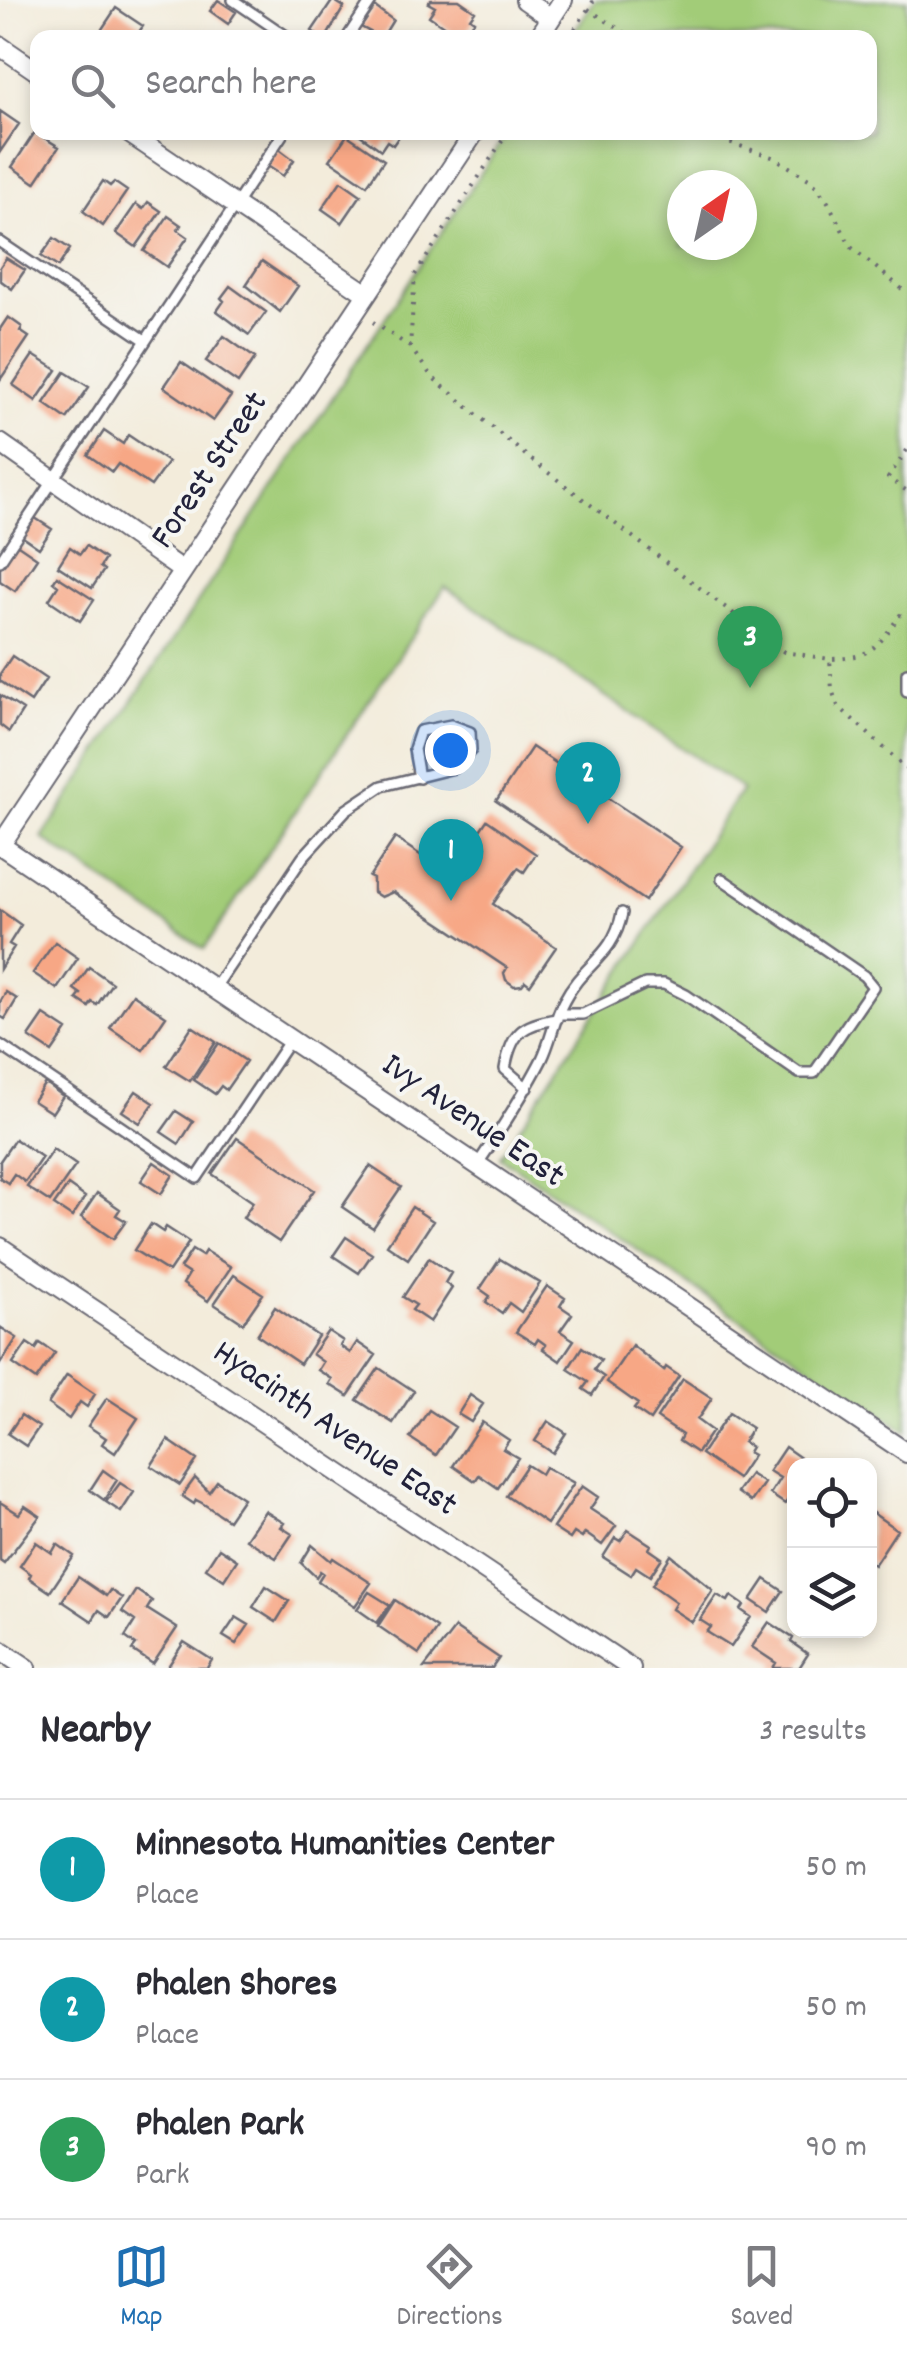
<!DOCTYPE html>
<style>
body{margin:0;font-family:Dekko,sans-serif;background:#f7f7f7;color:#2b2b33}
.controls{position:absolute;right:30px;bottom:30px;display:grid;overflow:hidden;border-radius:20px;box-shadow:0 5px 15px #0003}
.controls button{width:90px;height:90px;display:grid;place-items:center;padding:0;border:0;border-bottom:2px solid #e1e1e2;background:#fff;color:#2b2b33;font:50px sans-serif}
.compass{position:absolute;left:667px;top:170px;width:90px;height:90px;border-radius:50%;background:#fff;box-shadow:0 5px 15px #0003;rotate:34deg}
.you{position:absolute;left:450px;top:750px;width:35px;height:35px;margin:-25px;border:8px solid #fff;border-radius:50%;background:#1a73e8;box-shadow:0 0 0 15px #1a73e833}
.badge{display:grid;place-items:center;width:65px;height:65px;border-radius:50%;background:#1f6fb2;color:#fff;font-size:32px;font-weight:700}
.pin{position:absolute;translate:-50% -82px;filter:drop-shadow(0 2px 5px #0008)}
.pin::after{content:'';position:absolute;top:52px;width:35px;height:30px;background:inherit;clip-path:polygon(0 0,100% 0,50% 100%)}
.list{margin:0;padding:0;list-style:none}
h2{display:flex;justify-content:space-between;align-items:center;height:130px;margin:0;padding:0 40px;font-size:42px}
h2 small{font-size:32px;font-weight:400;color:#7c7c81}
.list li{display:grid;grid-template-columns:65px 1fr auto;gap:30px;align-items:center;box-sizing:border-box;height:140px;padding:0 40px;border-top:2px solid #e1e1e2}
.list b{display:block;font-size:38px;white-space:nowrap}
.list p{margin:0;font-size:32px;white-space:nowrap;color:#7c7c81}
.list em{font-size:32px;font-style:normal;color:#7c7c81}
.icon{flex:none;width:55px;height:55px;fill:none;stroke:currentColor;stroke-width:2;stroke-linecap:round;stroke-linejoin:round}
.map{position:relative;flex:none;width:907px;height:1668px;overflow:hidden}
.search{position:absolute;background:#fff;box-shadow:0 5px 15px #0003;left:30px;right:30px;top:30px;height:110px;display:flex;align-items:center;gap:25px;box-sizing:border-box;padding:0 35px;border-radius:20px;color:#7c7c81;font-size:38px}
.sheet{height:550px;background:#fff}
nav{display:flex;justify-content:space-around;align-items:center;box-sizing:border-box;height:140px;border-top:2px solid #e1e1e2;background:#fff;font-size:28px;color:#7c7c81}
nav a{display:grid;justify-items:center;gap:5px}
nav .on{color:#1f6fb2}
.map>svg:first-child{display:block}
.green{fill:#a2cc78;stroke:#62775a;stroke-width:2.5;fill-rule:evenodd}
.building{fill:#f7a785}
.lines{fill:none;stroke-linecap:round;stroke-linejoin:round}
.lane-casing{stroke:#6b6973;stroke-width:14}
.street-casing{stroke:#6b6973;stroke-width:22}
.path{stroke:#6b6973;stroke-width:4;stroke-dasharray:2.5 8;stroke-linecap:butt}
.lane{stroke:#fff;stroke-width:9}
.street{stroke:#fff;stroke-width:18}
.labels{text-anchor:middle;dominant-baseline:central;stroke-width:8;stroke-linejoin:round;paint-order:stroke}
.street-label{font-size:35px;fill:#22223b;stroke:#f6f6f2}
</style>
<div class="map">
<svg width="907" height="1668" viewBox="0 0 907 1668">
<rect width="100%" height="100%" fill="#f6f6f2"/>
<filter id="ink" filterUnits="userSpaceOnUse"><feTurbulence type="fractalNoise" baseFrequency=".01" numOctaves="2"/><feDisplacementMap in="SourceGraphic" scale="20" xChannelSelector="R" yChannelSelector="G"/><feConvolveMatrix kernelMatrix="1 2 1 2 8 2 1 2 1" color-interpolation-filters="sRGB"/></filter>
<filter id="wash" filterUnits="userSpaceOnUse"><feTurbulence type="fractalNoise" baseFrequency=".0048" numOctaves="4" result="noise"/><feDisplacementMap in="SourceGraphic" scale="40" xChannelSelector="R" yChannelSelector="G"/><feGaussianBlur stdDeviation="2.25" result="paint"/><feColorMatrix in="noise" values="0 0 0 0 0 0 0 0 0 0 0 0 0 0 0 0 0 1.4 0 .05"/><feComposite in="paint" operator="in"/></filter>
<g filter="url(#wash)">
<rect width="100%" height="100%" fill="#f3ecdb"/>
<!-- green -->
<path class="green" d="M595,0H907V1432L500,1157L742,789L445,587L204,949L42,838L507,133L870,132V38L570,37ZM682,185H742V245H682Z"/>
<g id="blocks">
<!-- building -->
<path class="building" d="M218,0L236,12L228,24L210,11Z
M333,0L344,7L326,38H321L312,31Z
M431,0H459L475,11L470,18L474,21L466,32L462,29L458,36L429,16L435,7L428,3Z
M375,7L393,20L382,38L361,27Z
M116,8L143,26L135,38H96Z
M0,111L19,124L0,152Z
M35,132L59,147L35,183L12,167Z
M356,132H402L393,145L387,141L381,150Z
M347,135L384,160L367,185L330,160Z
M278,148L294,160L283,176L266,165Z
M103,181L110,186L114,182L127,191L103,226L83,211Z
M341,181L361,195L342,223L322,209Z
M148,202L161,211L136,247L116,233L136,204L143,209Z
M168,216L181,225L178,230L188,237L167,267L144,251Z
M54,238L70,249L58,267L41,256Z
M6,258L25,270L12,289L0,280V267Z
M262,261L298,286L280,312L246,285Z
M230,286L266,312L249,335L217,311L224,301L221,298Z
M8,317L22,327L20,331L29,337L0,380V329Z
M224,336L255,358L238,383L206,361Z
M33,355L57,370L36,401L13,385Z
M181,362L231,396L213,421L164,387Z
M65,372L89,387L67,419L44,403Z
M104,431L123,444L128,435L168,462L151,486L118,464L112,472L88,455Z
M32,516L52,529L39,548L20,535Z
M15,543L37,558L15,591L0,581V565Z
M86,546L105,559L100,567L104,570L92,588L58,566L70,547L80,554Z
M57,576L94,600L80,621L49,600L58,586L53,582Z
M12,656L46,679L31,702L0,681V674Z
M0,695L23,710L9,732L0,725Z
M532,747L681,847L645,901L496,801Z
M487,820L536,854L524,872L518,868L493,904L556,947L530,985L525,981L522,985L514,986L506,980L504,973L507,968L393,892L381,897L373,892V879L369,877L395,838L456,879L480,843L474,839Z
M0,910L21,925L9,944L14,947L0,969Z
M55,942L78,958L57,989L33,973Z
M89,967L112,983L97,1005L92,1002L89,1007L77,999L81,994L74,989Z
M6,992L17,999L5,1019L0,1016V1002Z
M133,994L166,1016L143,1050L110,1028Z
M44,1015L67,1030L52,1052L29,1037Z
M192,1026L216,1042L190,1081L166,1066Z
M219,1043L246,1061L226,1090L221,1086L215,1094L194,1080Z
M45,1083L63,1096L52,1113L33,1101Z
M136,1091L154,1103L140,1123L122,1111Z
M176,1111L193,1122L179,1144L161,1132Z
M237,1138L314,1190L279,1242L243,1218L253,1202L212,1174Z
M15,1139L42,1157L25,1182L14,1174L8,1183L0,1178V1161Z
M53,1149L76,1165L50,1202L27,1187Z
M154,1162L173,1175L161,1194L141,1181Z
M370,1166L401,1187L373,1228L342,1207Z
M68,1185L85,1197L72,1217L54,1205Z
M97,1193L120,1209L116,1215L126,1221L113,1239L81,1217Z
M412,1207L433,1221L408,1259L387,1245Z
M151,1224L163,1232L166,1227L189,1242L169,1272L134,1250Z
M346,1237L372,1254L359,1273L333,1256Z
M192,1250L202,1256L205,1251L231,1267L208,1301L183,1284L189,1274L180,1268Z
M429,1258L451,1273L445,1283L452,1288L430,1322L412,1310L416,1305L403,1297Z
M500,1259L540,1283L521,1312L509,1303L502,1313L486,1302L490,1296L480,1289Z
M234,1275L263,1294L243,1323L214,1304Z
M547,1286L565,1298L560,1306L572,1314L560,1331L574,1340L560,1361L543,1349L546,1345L538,1339L535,1344L516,1332Z
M275,1307L318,1336L300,1364L257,1335Z
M0,1327L17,1338L0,1364Z
M328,1331L343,1341L340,1346L350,1353L357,1342L376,1355L348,1396L329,1384L332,1379L318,1370L323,1362L312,1354Z
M27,1343L36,1349L40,1343L55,1353L36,1380L13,1364Z
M632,1345L664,1371L666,1367L679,1376L650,1420L634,1409L638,1404L607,1382Z
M582,1347L601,1360L594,1370L604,1377L592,1395L583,1389L588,1382L568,1369Z
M379,1368L414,1391L393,1423L357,1400Z
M67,1375L95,1394L87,1407L80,1402L69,1419L48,1404Z
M683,1379L712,1398L697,1420L712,1431L697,1453L679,1441L682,1435L657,1418Z
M470,1395L483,1404L471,1422L458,1414Z
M107,1398L138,1418L115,1453L102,1444L106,1438L88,1426Z
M429,1410L455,1427L436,1455L410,1438Z
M729,1413L752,1428L743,1442L751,1447L748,1452L753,1455L737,1479L701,1454Z
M21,1415L39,1427L26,1446L8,1434Z
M548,1421L566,1433L553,1453L535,1441Z
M482,1422L509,1440L503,1449L518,1458L498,1488L479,1475L475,1481L453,1466Z
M168,1440L197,1460L180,1485L151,1466Z
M785,1447L812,1466H794V1490L785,1504L770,1494L780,1478L769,1471Z
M527,1465L541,1474L545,1467L574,1483L547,1524L506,1496Z
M103,1470L117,1480L104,1500L90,1490Z
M750,1474L764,1483L751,1502L737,1492Z
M195,1478L209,1492L217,1481L243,1498L228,1520L202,1503L196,1500L194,1504L182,1496Z
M120,1483L134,1492L121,1512L106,1502Z
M582,1486L598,1497L590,1509L616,1526L602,1545L585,1533L582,1538L574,1533L570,1539L553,1528Z
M0,1502L19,1514L25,1506L40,1516L4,1563L0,1560Z
M265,1511L284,1523L281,1527L292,1534L276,1558L246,1539Z
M870,1511L897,1530L874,1565L870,1562Z
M628,1530L651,1545L649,1549L662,1558L650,1576L636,1567L631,1575L603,1557L615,1538L620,1541Z
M36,1542L52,1553L57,1544L74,1556L50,1592L29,1578L31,1574L20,1566Z
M312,1545L331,1561L333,1558L371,1583L355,1606L318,1581L323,1573L320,1571L316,1577L301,1563Z
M219,1548L237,1560L224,1580L206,1568Z
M671,1555L713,1590L692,1622L672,1609L676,1602L652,1585Z
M78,1577L106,1596L110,1590L122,1598L109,1617L99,1610L92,1621L62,1601Z
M765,1579L783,1591L769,1612L751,1600Z
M266,1586L289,1601L276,1622L253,1607Z
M136,1590L152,1601L147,1609L177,1628L153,1664L132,1650L136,1645L125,1637L135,1621L122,1612Z
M369,1592L390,1605L377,1623L357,1609Z
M717,1595L728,1601L731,1596L744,1605L741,1610L751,1617L731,1647L707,1632L711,1627L700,1620Z
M395,1600L437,1628L419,1654L378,1626Z
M236,1617L249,1625L236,1644L223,1636Z
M769,1622L793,1638L791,1642L808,1654L799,1668H773L776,1663L752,1647Z
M455,1628L499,1658L492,1668H424Z
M184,1642L212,1660L207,1668H167Z"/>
</g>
</g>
<g filter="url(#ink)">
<use href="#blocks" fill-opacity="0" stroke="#6b6973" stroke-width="2.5"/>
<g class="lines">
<defs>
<path id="lane" d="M233,0L289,38
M347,38L372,0
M0,242L145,340
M0,561L284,132
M907,673V691
M214,989L303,857L346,810L382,786L454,768L471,750L470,732L451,725L420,731L414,749L419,778
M559,1014H583L645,984H664L686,995L799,1073H814L873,987L864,976L722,879
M0,1045L197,1178L290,1040
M527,1088L505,1069C511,1033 522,1024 557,1019
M477,1165C500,1131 523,1096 542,1059C551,1041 554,1019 564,1001C583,963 613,958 622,913"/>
<path id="street" d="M525,0L551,18
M538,38L563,0
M0,46L38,72
M127,132L367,294
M0,443L183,571
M0,845L907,1453
M0,846L475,132
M0,1247L631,1668
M0,1650L27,1668"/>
</defs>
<!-- lane casing -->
<use href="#lane" class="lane-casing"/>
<!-- street casing -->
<use href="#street" class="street-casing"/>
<!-- path -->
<path class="path" d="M588,9L633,38
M569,38L594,0
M508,132L415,275L410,347L432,377L529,458L784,652L830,659L832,690L838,706L907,769
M713,132L720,139L775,158L812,181L828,202L851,247L907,293
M373,322L410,347
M907,450L888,478L907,491
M833,659C873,657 878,646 900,615L907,619"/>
<!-- lane -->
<use href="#lane" class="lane"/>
<!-- street -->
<use href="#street" class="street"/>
</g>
</g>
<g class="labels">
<!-- street labels -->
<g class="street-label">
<text transform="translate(211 471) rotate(-56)">Forest Street</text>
<text transform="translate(472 1122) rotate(34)">Ivy Avenue East</text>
<text transform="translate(334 1430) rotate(34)">Hyacinth Avenue East</text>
</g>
</g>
</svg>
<div class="controls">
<button><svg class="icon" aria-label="locate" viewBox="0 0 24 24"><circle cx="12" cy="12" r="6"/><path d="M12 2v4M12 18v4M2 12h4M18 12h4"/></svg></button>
<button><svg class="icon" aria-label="layers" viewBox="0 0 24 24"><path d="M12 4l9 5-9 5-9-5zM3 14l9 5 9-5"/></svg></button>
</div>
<svg class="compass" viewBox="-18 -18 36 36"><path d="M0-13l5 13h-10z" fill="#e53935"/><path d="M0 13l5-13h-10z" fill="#7c7c81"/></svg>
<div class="you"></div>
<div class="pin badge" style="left:451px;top:901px;background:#0f9aa8">1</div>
<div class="pin badge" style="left:588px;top:824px;background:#0f9aa8">2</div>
<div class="pin badge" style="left:750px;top:688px;background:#2e9e5b">3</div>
<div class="search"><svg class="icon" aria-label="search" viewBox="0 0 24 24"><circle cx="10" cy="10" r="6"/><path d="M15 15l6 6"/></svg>Search here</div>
</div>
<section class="sheet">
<h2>Nearby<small>3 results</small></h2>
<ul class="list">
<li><span class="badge" style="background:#0f9aa8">1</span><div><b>Minnesota Humanities Center</b><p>Place</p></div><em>50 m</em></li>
<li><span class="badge" style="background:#0f9aa8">2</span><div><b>Phalen Shores</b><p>Place</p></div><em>50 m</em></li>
<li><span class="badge" style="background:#2e9e5b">3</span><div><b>Phalen Park</b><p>Park</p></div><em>90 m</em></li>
</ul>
</section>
<nav>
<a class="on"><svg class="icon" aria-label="map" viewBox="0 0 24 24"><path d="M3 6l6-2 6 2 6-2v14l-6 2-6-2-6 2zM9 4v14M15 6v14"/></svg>Map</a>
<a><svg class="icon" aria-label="directions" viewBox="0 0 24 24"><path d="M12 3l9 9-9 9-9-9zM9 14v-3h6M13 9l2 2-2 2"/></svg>Directions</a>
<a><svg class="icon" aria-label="saved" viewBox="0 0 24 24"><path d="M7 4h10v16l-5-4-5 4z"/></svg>Saved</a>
</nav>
